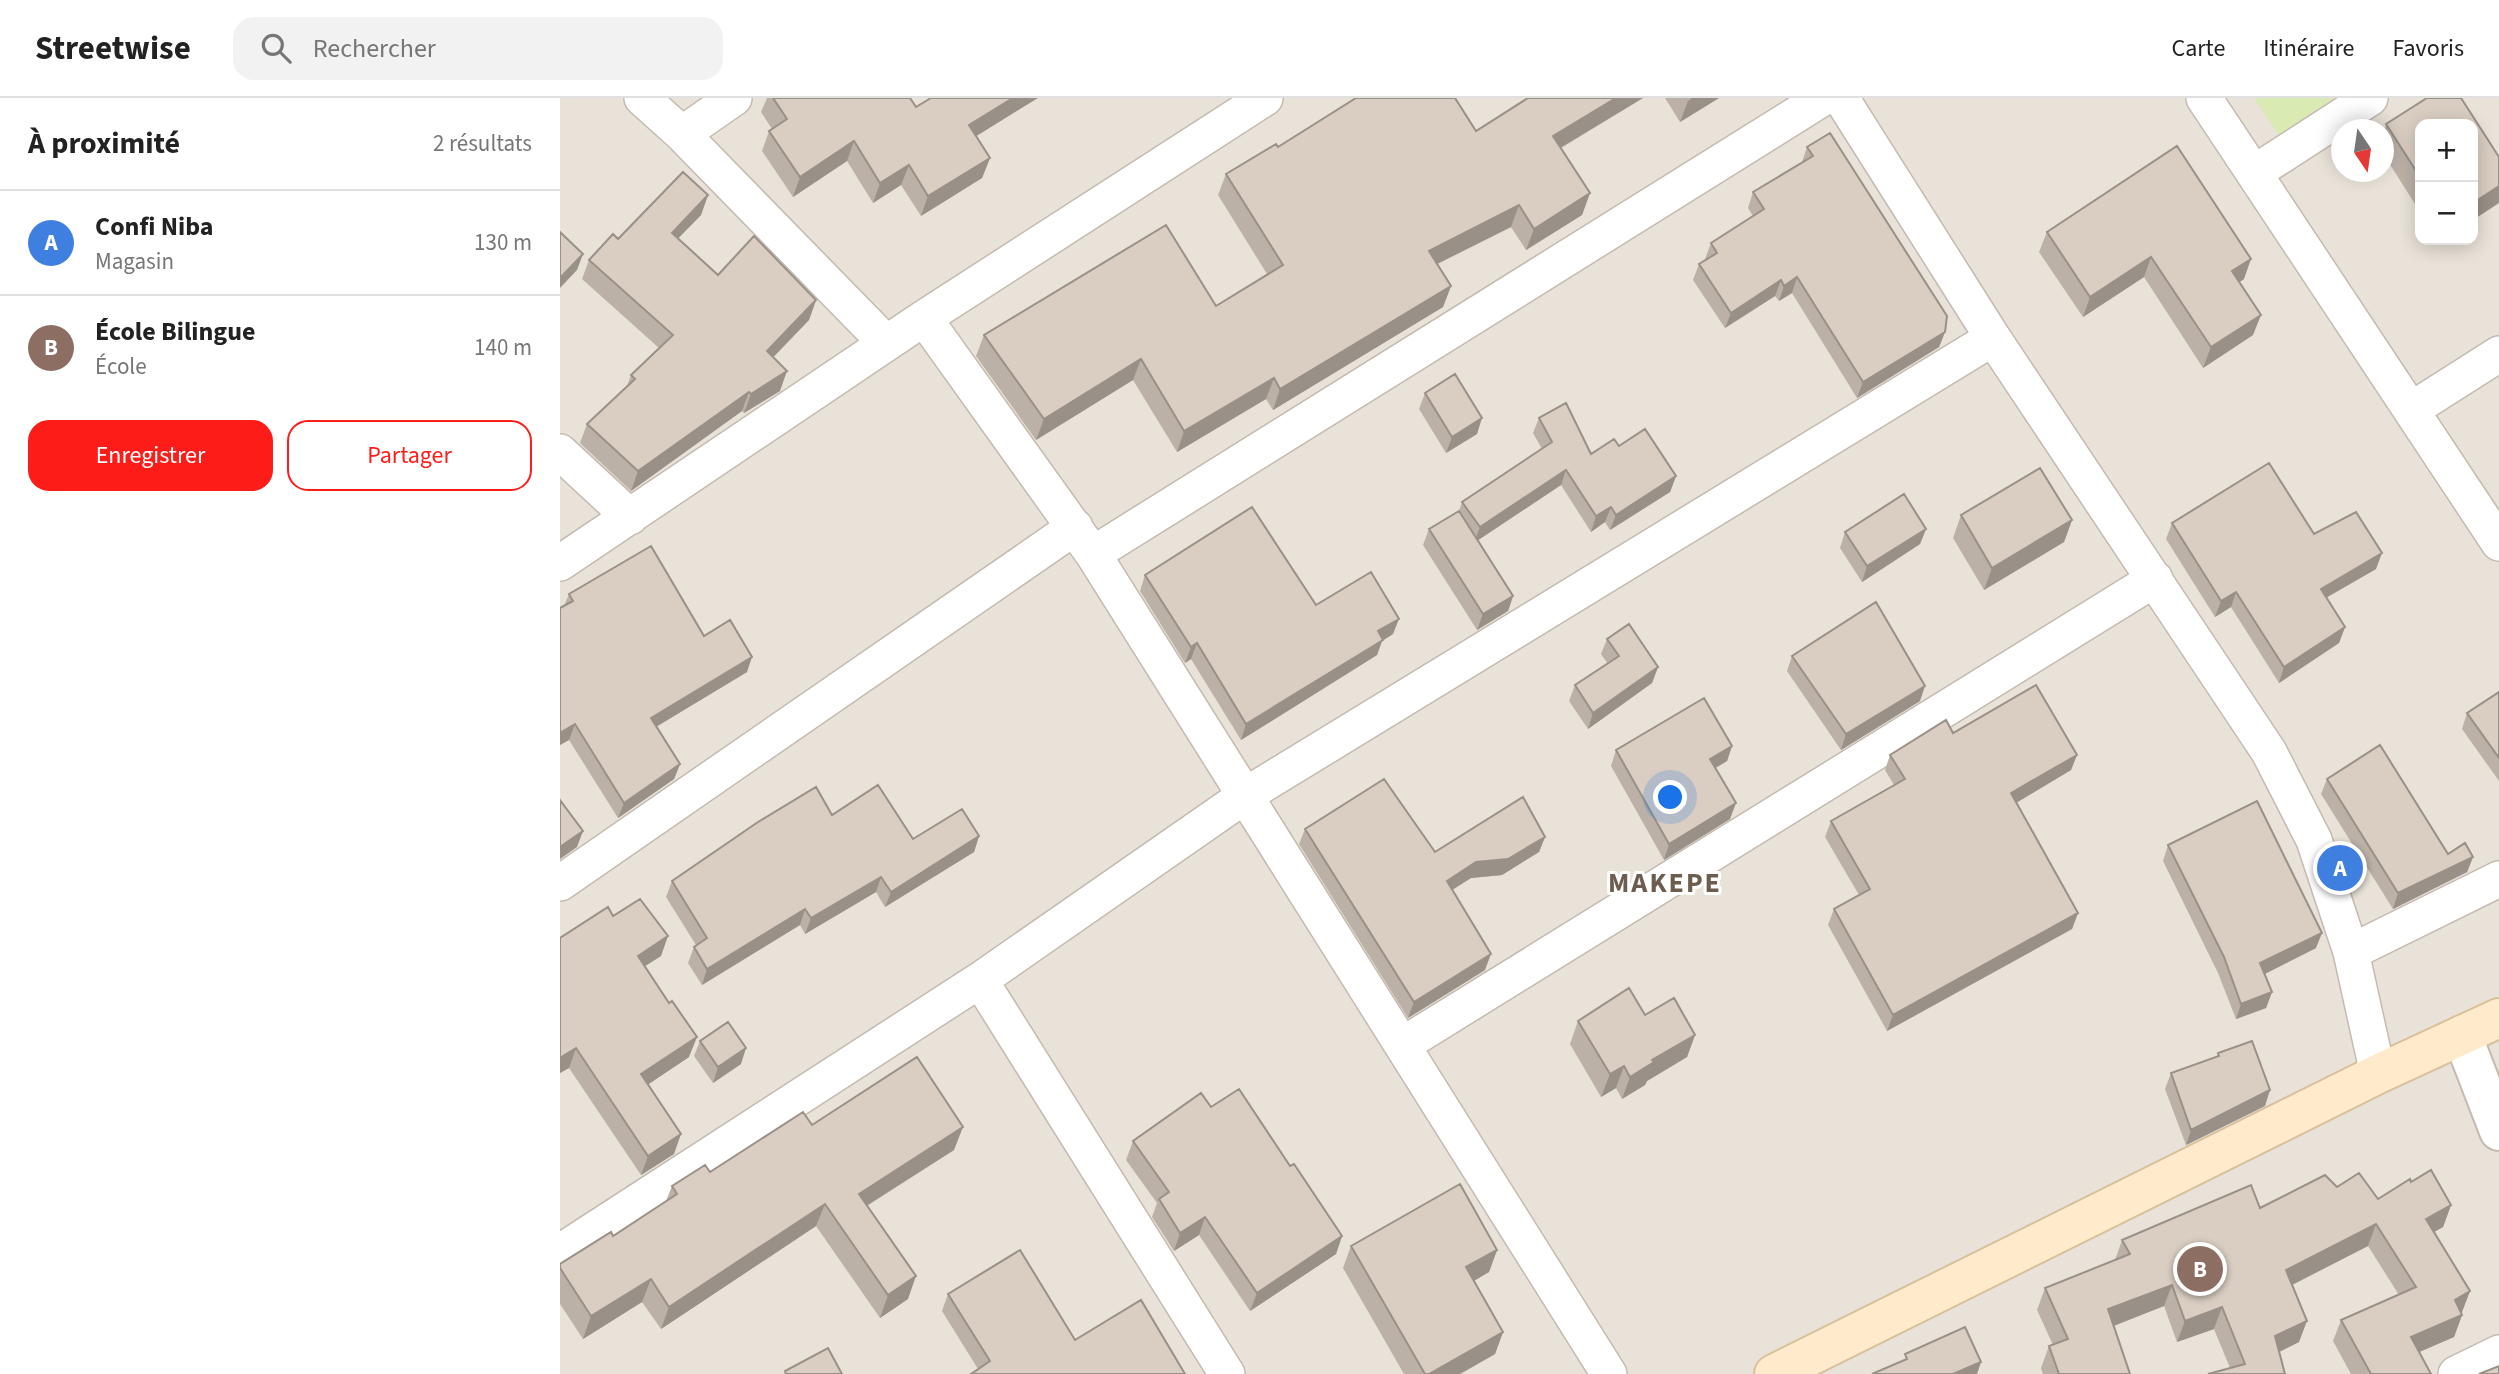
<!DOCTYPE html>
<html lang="fr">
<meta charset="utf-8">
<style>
body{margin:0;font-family:"Source Sans 3",sans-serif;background:#f2f2f2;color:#222}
.controls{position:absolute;right:21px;top:21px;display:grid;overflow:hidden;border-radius:14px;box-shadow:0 4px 18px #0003}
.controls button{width:63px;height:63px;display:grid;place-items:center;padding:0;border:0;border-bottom:2px solid #e0e0e0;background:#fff;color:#222;font:35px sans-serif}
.compass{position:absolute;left:1771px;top:21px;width:63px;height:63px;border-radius:50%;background:#fff;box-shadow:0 4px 18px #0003;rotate:167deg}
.you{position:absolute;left:1111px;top:700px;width:24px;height:24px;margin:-18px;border:5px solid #fff;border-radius:50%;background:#1a73e8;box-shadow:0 0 0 10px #1a73e833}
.badge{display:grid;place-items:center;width:46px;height:46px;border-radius:50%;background:#fe1c19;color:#fff;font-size:23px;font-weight:700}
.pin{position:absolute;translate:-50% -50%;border:4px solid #fff;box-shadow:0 2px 7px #0006}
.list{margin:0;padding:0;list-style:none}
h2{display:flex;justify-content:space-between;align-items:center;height:91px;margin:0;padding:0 28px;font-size:30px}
h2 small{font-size:23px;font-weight:400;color:#767676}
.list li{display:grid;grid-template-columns:46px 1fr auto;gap:21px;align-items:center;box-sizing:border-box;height:105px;padding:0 28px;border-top:2px solid #e0e0e0}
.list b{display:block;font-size:26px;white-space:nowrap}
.list p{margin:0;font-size:23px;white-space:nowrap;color:#767676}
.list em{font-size:23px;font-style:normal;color:#767676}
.actions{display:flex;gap:14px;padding:21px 28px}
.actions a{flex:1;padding:16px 0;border:2px solid #fe1c19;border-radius:21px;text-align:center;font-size:24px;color:#fe1c19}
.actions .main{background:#fe1c19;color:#fff}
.icon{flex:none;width:38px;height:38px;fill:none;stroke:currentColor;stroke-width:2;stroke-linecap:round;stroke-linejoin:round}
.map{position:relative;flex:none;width:1939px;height:1276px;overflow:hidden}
header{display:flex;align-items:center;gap:42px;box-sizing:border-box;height:98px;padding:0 35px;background:#fff;border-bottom:2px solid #e0e0e0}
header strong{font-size:33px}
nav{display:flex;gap:38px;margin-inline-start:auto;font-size:24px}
.search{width:490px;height:63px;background:#f2f2f2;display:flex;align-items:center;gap:18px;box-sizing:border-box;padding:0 24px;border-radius:21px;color:#767676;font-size:26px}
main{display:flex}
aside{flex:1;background:#fff}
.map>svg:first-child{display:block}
.residential{fill:#e9e2d8;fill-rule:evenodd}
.pitch{fill:#d9eab3}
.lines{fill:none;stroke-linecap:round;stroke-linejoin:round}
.minor-casing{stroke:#c4bab0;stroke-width:38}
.tertiary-casing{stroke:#c4bab0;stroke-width:42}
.secondary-casing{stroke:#d9c09c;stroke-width:42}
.minor{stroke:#fff;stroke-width:35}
.tertiary{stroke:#fff;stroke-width:38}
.secondary{stroke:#ffebcb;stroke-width:38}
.wall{fill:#bbb1a7}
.shaded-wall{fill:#999088}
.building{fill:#dacec2;stroke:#999088;stroke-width:2}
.labels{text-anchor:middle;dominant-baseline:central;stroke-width:6;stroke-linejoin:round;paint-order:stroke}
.district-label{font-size:28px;font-weight:bold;letter-spacing:2px;fill:#6d5d4f;stroke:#fff}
</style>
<header>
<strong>Streetwise</strong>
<div class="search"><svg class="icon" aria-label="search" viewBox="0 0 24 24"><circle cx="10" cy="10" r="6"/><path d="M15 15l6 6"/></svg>Rechercher</div>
<nav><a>Carte</a><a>Itinéraire</a><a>Favoris</a></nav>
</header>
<main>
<aside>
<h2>À proximité<small>2 résultats</small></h2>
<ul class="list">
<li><span class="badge" style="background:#3f7fe0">A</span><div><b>Confi Niba</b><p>Magasin</p></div><em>130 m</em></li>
<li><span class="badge" style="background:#8d6e63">B</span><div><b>École Bilingue</b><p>École</p></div><em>140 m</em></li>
</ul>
<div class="actions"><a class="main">Enregistrer</a><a>Partager</a></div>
</aside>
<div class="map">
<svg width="1939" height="1276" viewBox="0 0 1939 1276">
<rect width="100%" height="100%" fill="#f5f1ea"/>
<!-- residential -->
<path class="residential" d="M0,0H1939V1276H0ZM1860,26H1913V142H1860ZM1782,32H1824V74H1782Z"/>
<!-- pitch -->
<path class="pitch" d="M1694,0H1775L1719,37Z"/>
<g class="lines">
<defs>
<path id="minor" d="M82,0L122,36L326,245
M1281,0L1433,240L1709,654L1754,742L1791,854L1818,976
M1644,0L1939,445
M122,36L174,0
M1694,75L1810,0
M364,220L533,456L1049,1276
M1851,312L1939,256
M0,354L70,419
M533,456L1263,0
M0,465L364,220L705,0
M0,785L515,429
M1791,854L1939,781
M420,882L667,1276
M844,946L1595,481
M0,1154L420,882L686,697L1433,240
M1896,1276L1939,1255"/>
<path id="tertiary" d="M1902,937L1939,1033"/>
<path id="secondary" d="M1214,1276L1818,976L1939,920"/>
</defs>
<!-- minor casing -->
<use href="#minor" class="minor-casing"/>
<!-- tertiary casing -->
<use href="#tertiary" class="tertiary-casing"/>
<!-- secondary casing -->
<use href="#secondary" class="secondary-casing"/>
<!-- minor -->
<use href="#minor" class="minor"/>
<!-- tertiary -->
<use href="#tertiary" class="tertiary"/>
<!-- secondary -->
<use href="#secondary" class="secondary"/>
</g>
<!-- wall -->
<path class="wall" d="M207,0H350L356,9L416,38L430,60L422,80L361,118L341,87L313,105L287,63L233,99L202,53L209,33L212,31L201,14Z
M968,0H1083L1001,50L1030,95L1022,117L966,152L951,129L877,166L891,188L883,209L713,312L706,301L617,354L573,282L476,342L416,258L424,237L656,208L707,176L658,97L666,76L718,49L916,33Z
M1105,0H1159L1120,24Z
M1826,26H1860V114L1824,57V34Z
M1247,49L1385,234L1379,249L1297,300L1232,195L1219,203L1215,198L1165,230L1133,182L1139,166L1146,162L1145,161L1151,145L1193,118L1188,110L1193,94L1242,64Z
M148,97L141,117L118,140L158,177L256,202L249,222L213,259L220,293L184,315L182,313L71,393L20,345L27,326L67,288L71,277L99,250L22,181L29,162L58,141Z
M1487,134L1684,181L1679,184L1693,237L1643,270L1584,179L1523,219L1479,154Z
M865,295L917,336L886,355L859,311Z
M979,320L1031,356L1059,348L1116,378L1110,394L1050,432L1045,424L1031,434L1001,387L918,442L953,498L948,513L917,532L863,447L869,431L899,413L902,404L982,351L973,335Z
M1401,417L1512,422L1504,444L1424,492L1393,440Z
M1612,425L1754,436L1816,471L1766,500L1785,529L1779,545L1719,585L1671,509L1655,519L1606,441Z
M1366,431L1360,446L1302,484L1280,450L1285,434Z
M585,477L756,507L833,536L822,543L817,557L681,642L631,561L625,565L580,493Z
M9,496L144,538L187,574L97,628L120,666L114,681L58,720L9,642L0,647V510L4,508Z
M1047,541L1098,569L1092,585L1028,631L1009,603L1015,587L1048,566L1041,556Z
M1232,558L1360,603L1281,652L1227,573Z
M1939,594V683L1902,631L1907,615Z
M1393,635L1517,657L1511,672L1456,704L1518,815L1512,831L1327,933L1268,827L1274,811L1299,797L1265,739L1271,723L1334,687L1325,672L1330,657Z
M1172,648L1167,663L1155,670L1170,721L1104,762L1051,668L1056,652Z
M1767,681L1888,756L1913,759L1907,774L1833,811L1761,696Z
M272,717L353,741L419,738L414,754L325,809L316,794L245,836L240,827L142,887L128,865L134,849L136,847L106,799L112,783Z
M745,731L875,754L985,739L979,754L942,777L911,780L892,792L925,872L848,920L739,746Z
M1608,747L1756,850L1704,876L1712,894L1706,910L1676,921L1658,875L1603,763Z
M53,818L101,858L85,868L129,959L88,986L114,1056L81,1077L9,970L0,975V840Z
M1085,917L1135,937L1127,959L1087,983L1085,987L1062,1001L1056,990L1041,999L1010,946L1018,923Z
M140,943L181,966L153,985L134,958Z
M1658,955L1705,1008L1626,1047L1605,991L1611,975L1657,959Z
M651,1009L730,1068L782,1138L776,1156L690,1213L639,1137L614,1153L592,1119L597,1105L566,1062L573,1043Z
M252,1027L394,1052L307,1108L348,1201L320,1220L256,1128L101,1231L82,1204L23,1241L0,1206V1166L53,1138L106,1103L112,1088L150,1074Z
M1851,1084L1891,1107L1883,1129L1874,1134L1910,1193L1901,1215L1902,1217L1894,1239L1859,1254L1871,1276H1791L1773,1243L1781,1222L1839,1197L1808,1148L1732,1187L1739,1244L1719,1254L1725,1276L1670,1270L1654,1231L1617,1244L1604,1208L1554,1228L1570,1276H1483L1481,1270L1489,1248L1493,1247L1477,1212L1485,1190L1555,1162L1562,1142L1700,1110L1777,1089L1818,1101Z
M791,1148L937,1152L929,1174L914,1183L943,1234L935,1256L900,1276H844L783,1170Z
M388,1196L515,1242L418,1271L382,1213Z"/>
<!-- shaded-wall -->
<path class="shaded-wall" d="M453,0H478L402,47L409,27Z
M1056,0H1083L985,59L993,38Z
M1132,0H1159L1120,24L1128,3Z
M294,43L287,63L233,99L240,79Z
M430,60L422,80L361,118L368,98Z
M349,67L341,87L313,105L320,85Z
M1939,88V105L1913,122V105Z
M1030,95L1022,117L966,152L974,131Z
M148,97L141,117L105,154L112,135Z
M959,107L951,129L861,174L869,153Z
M23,156L17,172L0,190V180Z
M1591,159L1584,179L1523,219L1530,199Z
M1691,161L1684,181L1665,194L1672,173Z
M1237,179L1232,195L1219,203L1224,188Z
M1221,182L1215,198L1165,230L1171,215Z
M891,188L883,209L713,312L720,291Z
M256,202L249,222L200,273L207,253Z
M1701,217L1693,237L1643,270L1651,249Z
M1385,234L1379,249L1297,300L1303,284Z
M581,261L573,282L476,342L484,321Z
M227,273L220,293L184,315L191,296Z
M714,280L706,301L617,354L624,333Z
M189,294L182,313L71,393L78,373Z
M922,320L917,336L886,355L892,339Z
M1006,372L1001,387L914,445L920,429Z
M1116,378L1110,394L1050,432L1056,417Z
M1051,409L1045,424L1031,434L1036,418Z
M1512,422L1504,444L1424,492L1432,470Z
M1366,431L1360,446L1302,484L1307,468Z
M1822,455L1816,471L1755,506L1761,491Z
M1676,494L1671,509L1655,519L1661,503Z
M953,498L948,513L917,532L923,516Z
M839,521L833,536L822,543L817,557L681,642L686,626L818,533Z
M1785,529L1779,545L1719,585L1724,569Z
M637,545L631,561L625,565L631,549Z
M192,559L187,574L86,635L91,620Z
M1098,569L1092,585L1028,631L1033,615Z
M1365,588L1360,603L1281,652L1286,636Z
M15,626L9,642L0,647V635Z
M1172,648L1167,663L1144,677L1150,661Z
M1517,657L1511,672L1446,711L1451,695Z
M120,666L114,681L58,720L64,705Z
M1176,705L1170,721L1104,762L1109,746Z
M23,733L17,749L0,761V749Z
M419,738L414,754L325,809L331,794Z
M985,739L979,754L942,777L911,780L881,799L887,783L916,764Z
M1913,759L1907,774L1833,811L1838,795Z
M321,779L316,794L245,836L251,820Z
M245,811L240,827L142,887L147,871Z
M1518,815L1512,831L1327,933L1333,917Z
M1762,835L1756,850L1695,881L1700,865Z
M108,838L101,858L71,877L78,858Z
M931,856L925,872L848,920L854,904Z
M1712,894L1706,910L1676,921L1681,906Z
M1135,937L1127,959L1087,983L1085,987L1062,1001L1070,979L1092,962Z
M137,939L129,959L74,996L81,976Z
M16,950L9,970L0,975V960Z
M186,950L181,966L153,985L158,969Z
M1064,968L1056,990L1041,999L1050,976Z
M1710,992L1705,1008L1626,1047L1631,1032Z
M403,1029L394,1052L290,1118L299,1096Z
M121,1036L114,1056L81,1077L88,1058Z
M265,1106L256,1128L101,1231L109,1209Z
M1891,1107L1883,1129L1858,1143L1866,1121Z
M645,1119L639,1137L614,1153L620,1135Z
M1816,1126L1808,1148L1718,1194L1726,1172Z
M782,1138L776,1156L690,1213L697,1195Z
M937,1152L929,1174L898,1192L906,1169Z
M356,1178L348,1201L320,1220L328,1197Z
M91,1181L82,1204L23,1241L31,1218Z
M1612,1187L1604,1208L1540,1233L1548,1211Z
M1910,1193L1902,1214L1889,1222L1902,1217L1894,1239L1843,1261L1851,1239L1895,1202Z
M1662,1209L1654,1231L1617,1244L1625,1223Z
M1747,1223L1739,1244L1707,1260L1715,1238Z
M943,1234L935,1256L900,1276H869Z
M1421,1264L1417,1276H1393Z"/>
<!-- building -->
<path class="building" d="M213,0H350L356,9L371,0H453L409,27L430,60L368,98L349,67L320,85L294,43L240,79L209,33L227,21Z
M796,0H895L916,33L968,0H1056L993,38L1030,95L974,131L959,107L869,153L891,188L720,291L714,280L624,333L581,261L484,321L424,237L606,127L656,208L723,167L666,76L716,46L718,49Z
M1867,0H1901L1939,59V88L1913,105V26H1860V79L1826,26Z
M1270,35L1387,218L1385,234L1303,284L1237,179L1224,188L1221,182L1171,215L1139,166L1157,155L1151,145L1204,111L1193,94L1253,58L1247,49Z
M1617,48L1691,161L1672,173L1701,217L1651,249L1591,159L1530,199L1487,134Z
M123,74L148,97L112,135L158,177L194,138L256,202L207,253L227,273L191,296L189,294L78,373L27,326L75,281L71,277L113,237L29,162L53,136L58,141Z
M0,134L23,156L0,180Z
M895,276L922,320L892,339L865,295Z
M1006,305L1031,356L1054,341L1059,348L1085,331L1116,378L1056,417L1051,409L1036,418L1006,372L920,429L902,404L992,344L979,320Z
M1709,365L1754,436L1796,414L1822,455L1761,491L1785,529L1724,569L1676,494L1661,503L1612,425Z
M1480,370L1512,422L1432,470L1401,417Z
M1344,396L1366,431L1307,468L1285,434Z
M692,409L756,507L811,474L839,521L818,533L823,542L686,626L637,545L631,549L585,477Z
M899,413L953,498L923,516L869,431Z
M91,448L144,538L170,522L192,559L91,620L120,666L64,705L15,626L0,635V510L13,503L9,496Z
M1316,504L1365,588L1286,636L1232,558Z
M1069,526L1098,569L1033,615L1015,587L1059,558L1047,541Z
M1476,587L1517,657L1451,695L1518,815L1333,917L1274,811L1310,791L1271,723L1345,681L1330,657L1386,622L1393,635Z
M1939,594V660L1907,615Z
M1144,600L1172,648L1150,661L1176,705L1109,746L1056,652Z
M1820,647L1888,756L1905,745L1913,759L1838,795L1767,681Z
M824,681L875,754L963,699L985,739L948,761L916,764L887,783L931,856L854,904L745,731Z
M318,687L353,741L402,711L419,738L331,794L321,779L251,820L245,811L147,871L134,849L147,840L112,783L198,724L256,689L272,717Z
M0,702L23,733L0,749Z
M1697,703L1762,835L1700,865L1712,894L1681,906L1664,859L1608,747Z
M80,801L108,838L78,858L109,905L112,903L137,939L81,976L121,1036L88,1058L16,950L0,960V840L48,809L53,818Z
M1069,890L1085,917L1114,900L1135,937L1092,962L1094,964L1070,979L1064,968L1050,976L1018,923Z
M168,924L186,950L158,969L140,943Z
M1692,943L1710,992L1631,1032L1611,975L1659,958L1658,955Z
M357,959L403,1029L299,1096L356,1178L328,1197L265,1106L109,1209L91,1181L31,1218L0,1170V1166L51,1134L53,1138L117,1096L112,1088L145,1067L150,1074L243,1014L252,1027Z
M679,991L730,1068L734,1066L782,1138L697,1195L645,1119L620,1135L599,1101L609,1094L573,1043L641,995L651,1009Z
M1871,1072L1891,1107L1866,1121L1910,1193L1895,1202L1902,1217L1851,1239L1871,1276H1811L1781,1222L1856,1189L1816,1126L1726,1172L1747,1223L1715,1238L1725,1276H1648L1685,1266L1662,1209L1625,1223L1612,1187L1548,1211L1570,1276H1499L1489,1248L1508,1241L1485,1190L1570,1156L1562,1142L1691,1087L1700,1110L1765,1077L1777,1089L1799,1075L1818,1101L1850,1081L1851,1084Z
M900,1086L937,1152L906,1169L943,1234L869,1276H865L791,1148Z
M460,1152L515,1242L581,1202L625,1276H411L430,1263L388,1196Z
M1405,1229L1421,1264L1393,1276H1312L1347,1261L1345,1256Z
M268,1250L282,1276H226L225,1273Z
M1939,1268V1276H1919Z"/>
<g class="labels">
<!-- district labels -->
<g class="district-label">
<text x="1105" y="785">MAKEPE</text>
</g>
</g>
</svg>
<div class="controls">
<button>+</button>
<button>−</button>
</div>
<svg class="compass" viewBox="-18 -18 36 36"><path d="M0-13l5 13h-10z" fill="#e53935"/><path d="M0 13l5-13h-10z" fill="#767676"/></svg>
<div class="you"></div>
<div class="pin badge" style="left:1780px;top:770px;background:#3f7fe0">A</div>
<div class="pin badge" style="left:1640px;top:1171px;background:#8d6e63">B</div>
</div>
</main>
